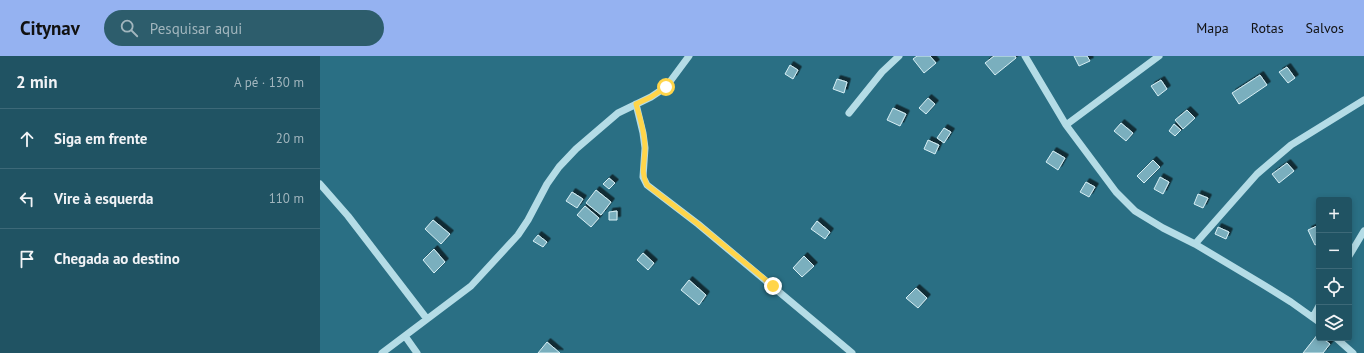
<!DOCTYPE html>
<html lang="pt">
<meta charset="utf-8">
<style>
body{margin:0;font-family:"PT Sans",sans-serif;background:#2d5d6c;color:#f1f3f6}
.controls{position:absolute;right:12px;bottom:12px;display:grid;overflow:hidden;border-radius:4px;box-shadow:0 2px 6px #0003}
.controls button{width:36px;height:36px;display:grid;place-items:center;padding:0;border:0;border-bottom:1px solid #3d6978;background:#205363;color:#f1f3f6;font:20px sans-serif}
.stop{position:absolute;width:12px;height:12px;margin:-9px;border:3px solid #ffd54a;border-radius:50%;background:#fff}
.stop.end{background:#ffd54a;border-color:#fff;box-shadow:0 1px 4px #0008}
.list{margin:0;padding:0;list-style:none}
h2{display:flex;justify-content:space-between;align-items:center;height:52px;margin:0;padding:0 16px;font-size:17px}
h2 small{font-size:13px;font-weight:400;color:#a2b6be}
.list li{display:grid;grid-template-columns:26px 1fr auto;gap:12px;align-items:center;box-sizing:border-box;height:60px;padding:0 16px;border-top:1px solid #3d6978}
.list b{display:block;font-size:15px;white-space:nowrap}
.list em{font-size:13px;font-style:normal;color:#a2b6be}
.icon{flex:none;width:22px;height:22px;fill:none;stroke:currentColor;stroke-width:2;stroke-linecap:round;stroke-linejoin:round}
.map{position:relative;flex:none;width:1044px;height:297px;overflow:hidden}
header{display:flex;align-items:center;gap:24px;box-sizing:border-box;height:56px;padding:0 20px;background:#95b2f1;color:#111}
header strong{font-size:19px}
nav{display:flex;gap:22px;margin-inline-start:auto;font-size:14px}
.search{width:280px;height:36px;background:#2d5d6c;display:flex;align-items:center;gap:10px;box-sizing:border-box;padding:0 14px;border-radius:22px;color:#a2b6be;font-size:15px}
main{display:flex}
aside{flex:1;background:#205363}
.map>svg:first-child{display:block}
.building{fill:#7aafbe;stroke:#d7eff5;filter:url(#shadow)}
.lines{fill:none;stroke-linecap:round;stroke-linejoin:round}
.minor{stroke:#b4dce6;stroke-width:7}
.route{stroke:#ffd54a;stroke-width:5}
</style>
<header>
<strong>Citynav</strong>
<div class="search"><svg class="icon" aria-label="search" viewBox="0 0 24 24"><circle cx="10" cy="10" r="6"/><path d="M15 15l6 6"/></svg>Pesquisar aqui</div>
<nav><a>Mapa</a><a>Rotas</a><a>Salvos</a></nav>
</header>
<main>
<aside>
<h2>2 min<small>A pé · 130 m</small></h2>
<ul class="list">
<li><svg class="icon" aria-label="ahead" viewBox="0 0 24 24"><path d="M12 20V5M6 11l6-6 6 6"/></svg><div><b>Siga em frente</b></div><em>20 m</em></li>
<li><svg class="icon" aria-label="left" viewBox="0 0 24 24"><path d="M17 20v-9H6M10 6l-5 5 5 5"/></svg><div><b>Vire à esquerda</b></div><em>110 m</em></li>
<li><svg class="icon" aria-label="arrive" viewBox="0 0 24 24"><path d="M6 21V4h12l-3 4 3 4H6"/></svg><div><b>Chegada ao destino</b></div></li>
</ul>
</aside>
<div class="map">
<svg width="1044" height="297" viewBox="0 0 1044 297">
<defs>
<filter id="shadow"><feDropShadow dx="3.5" dy="-3.5" stdDeviation="0" flood-color="#0009"/></filter>
</defs>
<rect width="100%" height="100%" fill="#2a6f84"/>
<!-- building -->
<path class="building" d="M597,0H610L616,7L604,17L593,3Z
M674,0H695L696,2L675,19L665,7Z
M754,0H767L770,5L759,10Z
M470,9L478,14L473,23L465,18Z
M967,11L975,22L968,27L959,16Z
M940,19L947,29L919,48L912,37Z
M517,23L527,26L524,37L513,33Z
M841,24L847,33L838,40L831,30Z
M608,42L615,48L606,58L599,52Z
M573,52L586,58L580,70L567,64Z
M867,54L875,62L863,73L855,64Z
M801,67L813,77L806,85L794,75Z
M854,68L861,74L855,80L849,75Z
M624,72L631,76L624,87L617,82Z
M608,84L619,89L615,98L604,93Z
M733,95L745,102L738,114L726,106Z
M833,104L840,111L824,127L817,120Z
M967,107L974,115L959,127L952,118Z
M840,121L849,126L843,138L834,133Z
M289,122L295,127L289,133L283,128Z
M766,126L775,131L769,141L760,136Z
M276,134L291,146L281,159L266,147Z
M252,136L263,143L257,152L246,145Z
M878,138L888,142L883,152L874,148Z
M265,150L279,162L271,171L257,159Z
M297,155V164H289V156Z
M113,164L130,178L121,188L105,173Z
M497,165L510,176L505,183L491,173Z
M999,169V187L995,189L988,174Z
M898,171L909,176L906,183L895,178Z
M218,179L227,186L223,191L213,185Z
M114,193L125,206L114,217L103,204Z
M323,197L334,207L328,214L317,204Z
M484,200L494,210L482,221L473,212Z
M369,224L386,239L379,249L361,234Z
M596,232L607,242L598,252L586,242Z
M998,278L999,282H1002L1010,288L1003,297H983Z
M227,286L240,297H218Z"/>
<g class="lines">
<!-- minor -->
<path class="minor" d="M705,0L746,69L796,136L815,155L843,172L875,188L942,228L971,246L999,266
M316,48L323,77L325,92L323,121L327,129L378,168L532,297
M529,57L562,16L579,0
M746,69L839,0
M0,128L28,160L107,263
M875,188L937,118L971,89L1044,44
M1029,200L1044,175
M993,261L999,250
M85,280L97,297
M1016,282L1033,297
M62,297L151,230L198,179L208,164L227,128L239,111L256,93L298,57L331,41L346,31L369,0"/>
</g>
<g class="lines">
<!-- route -->
<path class="route" d="M346,31L331,41L316,48C320,62 325,77 325,92C325,107 320,115 327,129L378,168L453,230"/>
</g>
</svg>
<div class="controls">
<button>+</button>
<button>−</button>
<button><svg class="icon" aria-label="locate" viewBox="0 0 24 24"><circle cx="12" cy="12" r="6"/><path d="M12 2v4M12 18v4M2 12h4M18 12h4"/></svg></button>
<button><svg class="icon" aria-label="layers" viewBox="0 0 24 24"><path d="M12 4l9 5-9 5-9-5zM3 14l9 5 9-5"/></svg></button>
</div>
<div class="stop" style="left:346px;top:31px"></div>
<div class="stop end" style="left:453px;top:230px"></div>
</div>
</main>
